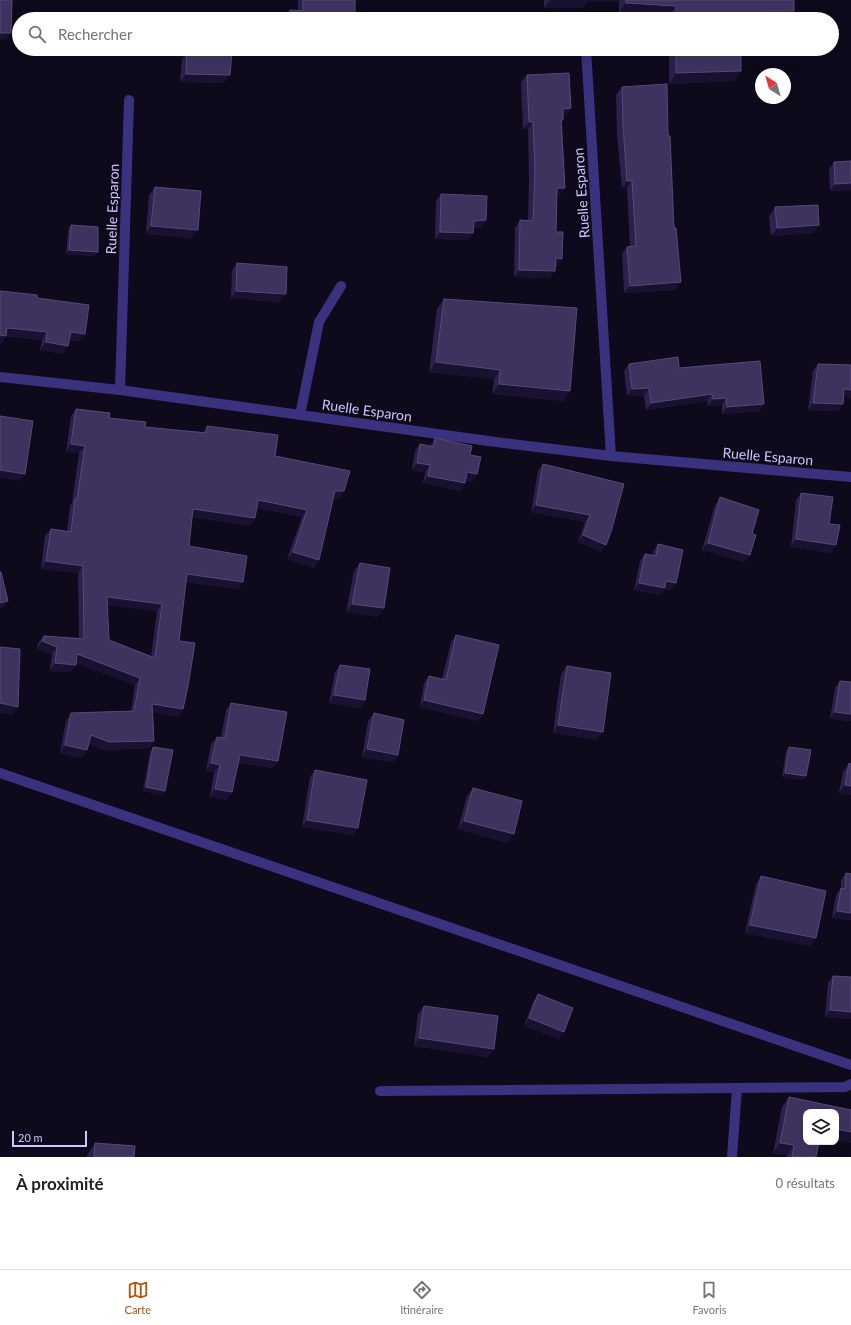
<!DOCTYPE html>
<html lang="fr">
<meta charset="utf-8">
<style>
body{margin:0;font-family:Lato,sans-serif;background:#f2f2f2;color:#202124}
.controls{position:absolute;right:12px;bottom:12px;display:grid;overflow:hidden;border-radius:8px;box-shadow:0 4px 16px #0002}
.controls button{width:36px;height:36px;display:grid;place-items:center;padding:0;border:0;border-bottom:1px solid #e0e0e0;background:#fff;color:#202124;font:20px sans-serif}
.compass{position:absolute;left:755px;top:68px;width:36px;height:36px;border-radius:50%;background:#fff;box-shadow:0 4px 16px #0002;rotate:323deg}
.scale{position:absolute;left:12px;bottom:10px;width:75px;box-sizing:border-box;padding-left:4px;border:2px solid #cfc5ff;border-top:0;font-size:11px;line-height:14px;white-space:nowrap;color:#cfc5ff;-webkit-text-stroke:3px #0e0a1c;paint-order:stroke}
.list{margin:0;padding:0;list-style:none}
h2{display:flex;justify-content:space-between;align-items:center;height:52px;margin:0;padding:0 16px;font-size:17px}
h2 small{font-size:13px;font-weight:400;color:#757577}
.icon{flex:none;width:22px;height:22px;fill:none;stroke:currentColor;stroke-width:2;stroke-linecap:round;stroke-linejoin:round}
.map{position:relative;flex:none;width:851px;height:1157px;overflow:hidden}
.search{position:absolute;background:#fff;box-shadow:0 4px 16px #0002;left:12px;right:12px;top:12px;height:44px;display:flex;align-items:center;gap:10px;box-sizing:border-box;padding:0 14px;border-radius:22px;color:#757577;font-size:15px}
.sheet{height:112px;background:#fff}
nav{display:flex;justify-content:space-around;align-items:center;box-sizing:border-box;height:56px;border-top:1px solid #e0e0e0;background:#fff;font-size:11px;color:#757577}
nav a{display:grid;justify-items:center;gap:2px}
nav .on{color:#b45309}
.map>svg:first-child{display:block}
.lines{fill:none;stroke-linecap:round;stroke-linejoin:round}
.service{stroke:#3a327e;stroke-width:10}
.minor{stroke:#3a327e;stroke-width:10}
.wall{fill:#2c214c;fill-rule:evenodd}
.shaded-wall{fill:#191130}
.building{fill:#3e335f;stroke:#544a78;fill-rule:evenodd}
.labels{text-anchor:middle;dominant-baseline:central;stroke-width:3;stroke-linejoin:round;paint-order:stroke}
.street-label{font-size:14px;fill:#cfc5ff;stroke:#0e0a1c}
</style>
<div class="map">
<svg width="851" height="1157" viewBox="0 0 851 1157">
<rect width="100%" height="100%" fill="#0e0a1c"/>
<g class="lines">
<!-- service -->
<path class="service" d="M300,415L319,322L341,286
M732,1157L737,1088"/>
<!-- minor -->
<path class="minor" d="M586,49L611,456
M0,377L120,390L488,441L611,456L851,477
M120,390L129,100
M0,773L851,1065
M380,1091L845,1087L851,1084"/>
</g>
<!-- wall -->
<path class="wall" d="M298,0H355V19H284V18L290,10L298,11Z
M544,0H794V11L788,19H669V16L619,13V2L588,1L583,8H544Z
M669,49H741V71L734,81L669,84Z
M187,51L224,83L180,82L182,59Z
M527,75L571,108L565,116H563V120L562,122L565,188L559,195H557L556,232L557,266H555L550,278L514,277L515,228L520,220H528L529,179L528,129H523L521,82Z
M622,87L668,136L675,290L624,293L622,254L627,247L630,246L627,188H622L617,134L616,95Z
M834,162L851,190L830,191L829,169Z
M155,187L192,238L146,234L149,195Z
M441,194L486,220L481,228H473L468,240L435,239L436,201Z
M775,207L819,225L813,233L771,236L769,216Z
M71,225L95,256L66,254L68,230Z
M237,263L280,302L231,298L232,271Z
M0,291L37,298L79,341L69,340L63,354L40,350L42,340L6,336L1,344H0Z
M444,299L564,401L492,394L494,379L429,372L437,309Z
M629,364L679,368L764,404L759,411L722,414V405L708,406L707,401L646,410L644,396H627L624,371Z
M818,364L851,365V398L844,396L843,404L838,411L808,410L813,371Z
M76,409L145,427L203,432L207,426L275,456L344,491L339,499L333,498L314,568L287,559L302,517L257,508L255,518L250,526L192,517L189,546L238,589L186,582L179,641L183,709L178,717L153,712L154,741L149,748L104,750L89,744L87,750L82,758L60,753L66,721L71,713L131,711L135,685L76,663V665L71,672L50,671L52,654L37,649L38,643L44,636L79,638L78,573L41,569L45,536L51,529L67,531L70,506L72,503L79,453L66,452L71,416ZM107,605L157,611L151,657L109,640Z
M435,438L470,455L477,474L472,482L465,480V483L460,491L423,483L425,473L412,470L415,451L420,444L430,446Z
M543,464L624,484L601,552L578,542L585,522L531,512L538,471Z
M801,493L831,553L791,547L796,500Z
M720,497L752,534L750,555L744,562L702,550L715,505Z
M658,544L676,583L670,590L664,589L660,595L634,590L640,561L645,554L652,555L653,552Z
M360,563L378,617L346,612L354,571Z
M456,635L483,714L478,721L420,707L424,683L429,676L442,679L451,642Z
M340,665L365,700L360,708L329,703L335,672Z
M567,666L597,740L553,733L561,674Z
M840,681L851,682V721L830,719L835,688Z
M231,703L278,761L273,768L238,763L227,800L210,797L214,772L206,771L211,744L217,737H221L226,710Z
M374,713L398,755L393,762L362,757L368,721Z
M153,747L165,791L162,795L143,791L150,752Z
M789,747L806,776L803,780L782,777L786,751Z
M849,763L851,795L839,793L843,772Z
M315,770L353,835L302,827L310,777Z
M473,788L508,843L458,829L467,796Z
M846,873L851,920L832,918L836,895L841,888V880Z
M761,876L810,946L745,933L756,884Z
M833,976L851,1019L825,1017L828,983Z
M538,994L559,1039L524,1026L533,1002Z
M424,1006L494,1049L488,1057L414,1046L418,1014Z
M789,1097L851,1110V1143L836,1140V1112H806V1142H819L816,1157H787V1155L773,1153L782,1107Z
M95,1143L134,1157H87V1155Z"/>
<!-- shaded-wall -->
<path class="shaded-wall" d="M550,0H620L619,2L588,1L583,8H544Z
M626,3L676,6L669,16L619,13Z
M767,11H794L788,19H762Z
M0,33H11L6,40H0Z
M741,71L734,81L669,84L676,73Z
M186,74L230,75L224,83L180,82Z
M571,108L565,116H557L563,109Z
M529,122H533L528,129H523Z
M627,181H632L627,188H622Z
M851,183V190L830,191L835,184Z
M557,188H565L559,195H552Z
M486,220L481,228H469L474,221Z
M819,225L813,233L771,236L777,228Z
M151,226L198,230L192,238L146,234Z
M440,232L473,233L468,240L435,239Z
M69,250L98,252L95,256L66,254Z
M556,258L562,259L557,266H551Z
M519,270L555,271L550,278L514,277Z
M681,282L675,290L624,293L630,286Z
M236,291L286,294L280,302L231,298Z
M7,328L47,332L42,340L2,335Z
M71,332L85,334L79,341L65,340Z
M0,335L6,336L1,344H0Z
M46,342L68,346L63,354L40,350Z
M436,362L500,370L494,379L429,372Z
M499,384L570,391L564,401L492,394Z
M649,388L644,396H627L632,389Z
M844,389L851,390V398L839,395Z
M712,394L707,401L646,410L651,403Z
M726,398L722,405L708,406L713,399Z
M813,403L843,404L838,411L808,410Z
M764,404L759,411L722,414L727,407Z
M71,444L85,446L79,453L66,452Z
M417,463L430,465L425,473L412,470Z
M0,470L25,474L19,481L0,478Z
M467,472L477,474L472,482L462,480Z
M428,476L465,483L460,491L423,483Z
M335,491H344L339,499L330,498Z
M258,500L307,510L302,517L253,507Z
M536,505L590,515L585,522L531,512Z
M193,509L255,518L250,526L188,517Z
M583,535L606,545L601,552L578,542Z
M796,539L836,545L831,553L791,547Z
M708,543L750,555L744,562L702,550Z
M293,552L319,560L314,568L287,559Z
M46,561L83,566L78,573L41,569Z
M187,574L243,582L238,589L181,582Z
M666,581L676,583L670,590L664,589L660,595L634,590L639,583Z
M107,597L162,604L157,611L102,605Z
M8,601L2,608L0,609V603Z
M352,604L384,608L378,617L346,612Z
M42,641L57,647L52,654L37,649Z
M77,654L140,678L135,685L72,662Z
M55,663L76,665L71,672L50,671Z
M334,695L365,700L360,708L329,703Z
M424,700L483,714L478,721L420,707Z
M0,703L18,707L12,715L0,713Z
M152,704L183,709L178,717L147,711Z
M835,712L851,714V721L830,719Z
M558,725L603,732L597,740L553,733Z
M91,735L154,741L149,748L104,750L86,743Z
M65,745L87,750L82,758L60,753Z
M367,749L398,755L393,762L362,757Z
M240,755L278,761L273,768L235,762Z
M211,763L220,765L214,772L206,771Z
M785,773L806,776L803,780L782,777Z
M845,785L851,786V795L839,793Z
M146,787L165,791L162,795L143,791Z
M215,789L232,792L227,800L210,797Z
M307,820L358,828L353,835L302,827Z
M464,821L514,834L508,843L458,829Z
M837,911L851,913V920L832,918Z
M750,925L816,938L810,946L745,933Z
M830,1010L851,1012V1019L825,1017Z
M529,1018L564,1032L559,1039L524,1026Z
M419,1038L494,1049L488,1057L414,1046Z
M836,1129L851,1132V1143L836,1140Z
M780,1143L794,1145L787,1155L773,1153Z"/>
<!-- building -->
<path class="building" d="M0,0H12L11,33H0Z
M303,0H355V19H289L290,10L303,11Z
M626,0H794V11H767V19H676V6L626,3Z
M676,49H741V71L676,73Z
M187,51L232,53L230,75L186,74Z
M569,73L571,108L563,109V120H561L565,188H557L556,232H563L562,259L556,258L555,271L519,270L520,220L533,221L535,171L533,122H529L527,75Z
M667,84L668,136H670L674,228H676L681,282L630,286L627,247L636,246L632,181H627L623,126L622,87Z
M851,161V183L835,184L834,162Z
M155,187L201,191L198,230L151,226Z
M441,194L487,196L486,220L474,221L473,233L440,232Z
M818,205L819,225L777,228L775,207Z
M71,225L98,227V252L69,250Z
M237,263L287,267L286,294L236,291Z
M0,291L37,295V298L89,305L85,334L71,332L68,346L46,342L47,332L7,328L6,336L0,335Z
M444,299L577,308L570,391L499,384L500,370L436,362Z
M678,357L679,368L760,361L764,404L727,407L726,398L713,399L712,394L651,403L649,388L632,389L629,364Z
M818,364L851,365V390L844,389L843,404L813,403Z
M76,409L110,413L109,418L146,422L145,427L206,433L207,426L278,435L275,456L350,471L344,491H335L319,560L293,552L307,510L258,500L255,518L193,509L189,546L247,556L243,582L187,574L179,641L195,643L188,686L183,709L152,704L154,741L109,742L91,735L87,750L65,745L71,713L134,711L140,678L77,654L76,665L55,663L57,647L42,641L44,636L84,639L83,566L46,561L51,529L71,532L75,499H77L85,446L71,444ZM107,597L162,604L155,658L109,640Z
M0,416L33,421L25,474L0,470Z
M435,438L472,446L470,455L481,457L477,474L467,472L465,483L428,476L430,465L417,463L420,444L434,447Z
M543,464L624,484L611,532L606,545L583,535L590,515L536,505Z
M801,493L833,497L829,524L840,525L836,545L796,539Z
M720,497L759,510L752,534L756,535L750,555L708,543Z
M658,544L683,550L676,583L666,581L665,588L639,583L645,554L656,556Z
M360,563L390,568L384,608L352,604Z
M0,572H1L8,601L0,603Z
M456,635L499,645L483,714L424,700L429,676L446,680Z
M0,647L20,649L18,707L0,703Z
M340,665L370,669L365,700L334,695Z
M567,666L611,673L603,732L558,725Z
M840,681L851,682V714L835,712Z
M231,703L287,712L278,761L240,755L232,792L215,789L220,765L211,763L217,737L225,738Z
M374,713L404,720L398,755L367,749Z
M153,747L173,750L165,791L146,787Z
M789,747L811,750L806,776L785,773Z
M849,763L851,764V786L845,785Z
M315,770L367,780L358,828L307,820Z
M473,788L522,801L514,834L464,821Z
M846,873L851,874V913L837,911L841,888L845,889Z
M761,876L826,891L816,938L750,925Z
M833,976L851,977V1012L830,1010Z
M538,994L573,1008L564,1032L529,1018Z
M424,1006L498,1016L494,1049L419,1038Z
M789,1097L851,1110V1132L836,1129V1112H806V1142H819L816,1157H792L794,1145L780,1143Z
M95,1143L135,1146L134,1157H94Z"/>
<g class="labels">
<!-- street labels -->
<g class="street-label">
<text transform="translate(581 193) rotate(-94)">Ruelle Esparon</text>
<text transform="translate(112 209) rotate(-88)">Ruelle Esparon</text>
<text transform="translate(367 410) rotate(8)">Ruelle Esparon</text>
<text transform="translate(768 456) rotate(5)">Ruelle Esparon</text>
</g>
</g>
</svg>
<div class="controls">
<button><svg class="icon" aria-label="layers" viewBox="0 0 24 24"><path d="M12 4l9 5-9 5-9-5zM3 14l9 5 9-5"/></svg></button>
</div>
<svg class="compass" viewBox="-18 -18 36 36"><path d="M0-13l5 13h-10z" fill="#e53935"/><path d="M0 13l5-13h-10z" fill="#757577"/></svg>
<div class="scale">20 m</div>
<div class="search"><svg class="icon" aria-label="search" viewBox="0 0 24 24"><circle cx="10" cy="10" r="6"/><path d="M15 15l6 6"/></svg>Rechercher</div>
</div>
<section class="sheet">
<h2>À proximité<small>0 résultats</small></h2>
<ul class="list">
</ul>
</section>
<nav>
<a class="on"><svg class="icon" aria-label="map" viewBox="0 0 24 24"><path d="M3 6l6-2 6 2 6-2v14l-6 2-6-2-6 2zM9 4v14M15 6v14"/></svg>Carte</a>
<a><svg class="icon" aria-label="directions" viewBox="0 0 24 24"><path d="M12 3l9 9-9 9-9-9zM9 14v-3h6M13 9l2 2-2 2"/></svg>Itinéraire</a>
<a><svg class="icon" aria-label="saved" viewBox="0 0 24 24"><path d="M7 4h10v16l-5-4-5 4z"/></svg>Favoris</a>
</nav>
